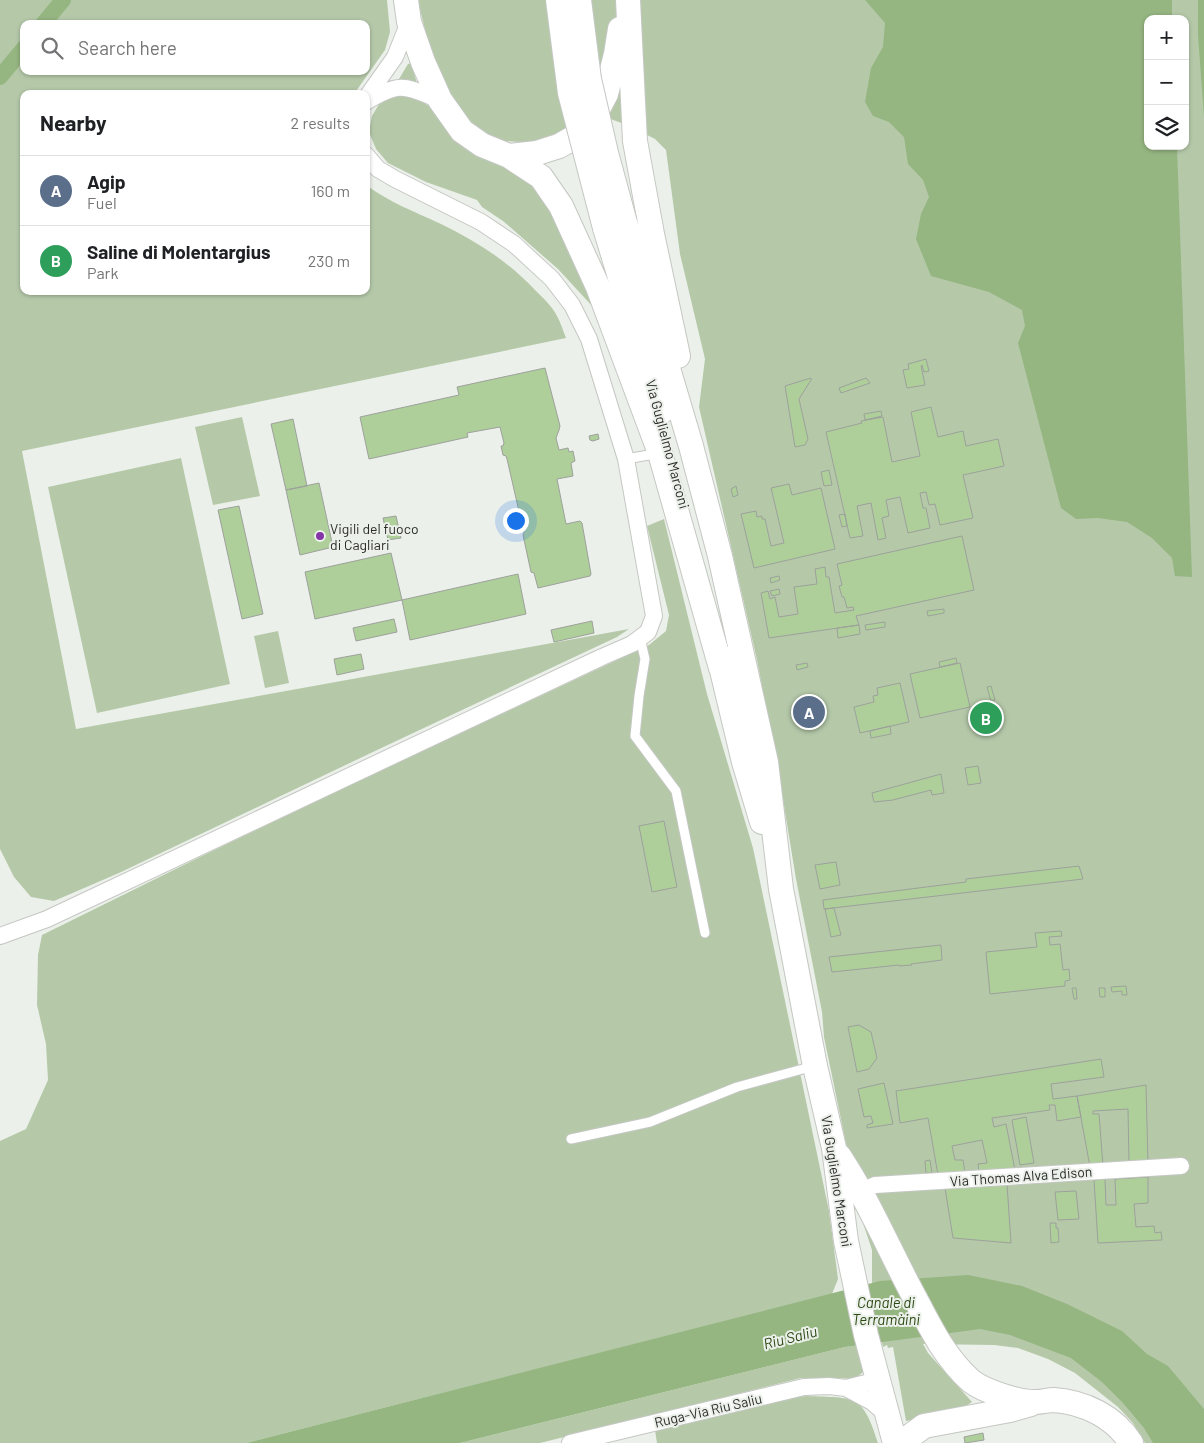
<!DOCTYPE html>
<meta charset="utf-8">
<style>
body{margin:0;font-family:Barlow,sans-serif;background:#f6f6f6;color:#202124}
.controls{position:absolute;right:15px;top:15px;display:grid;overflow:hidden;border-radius:10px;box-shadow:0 1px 4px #0004}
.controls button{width:45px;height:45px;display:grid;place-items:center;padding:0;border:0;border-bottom:1px solid #e0e0e0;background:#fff;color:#202124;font:25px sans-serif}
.you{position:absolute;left:515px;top:520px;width:18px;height:18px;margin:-12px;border:4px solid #fff;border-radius:50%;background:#1a73e8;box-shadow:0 0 0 8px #1a73e833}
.badge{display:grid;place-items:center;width:32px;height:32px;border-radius:50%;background:#8537a7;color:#fff;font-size:16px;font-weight:700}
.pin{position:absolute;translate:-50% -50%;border:2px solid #fff;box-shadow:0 1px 5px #0006}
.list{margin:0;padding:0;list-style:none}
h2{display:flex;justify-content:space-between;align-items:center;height:65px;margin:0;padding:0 20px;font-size:21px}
h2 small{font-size:16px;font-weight:400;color:#757577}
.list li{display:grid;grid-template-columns:32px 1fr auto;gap:15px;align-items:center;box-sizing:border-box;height:70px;padding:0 20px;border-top:1px solid #e0e0e0}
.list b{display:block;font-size:19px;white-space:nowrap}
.list p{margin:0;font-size:16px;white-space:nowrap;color:#757577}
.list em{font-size:16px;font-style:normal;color:#757577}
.icon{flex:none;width:28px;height:28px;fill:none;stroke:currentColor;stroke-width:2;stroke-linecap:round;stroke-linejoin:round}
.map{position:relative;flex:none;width:1204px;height:1443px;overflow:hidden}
.search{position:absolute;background:#fff;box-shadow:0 1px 4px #0004;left:20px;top:20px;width:350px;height:55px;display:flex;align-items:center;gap:12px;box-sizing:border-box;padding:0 18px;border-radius:10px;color:#757577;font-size:19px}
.panel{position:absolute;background:#fff;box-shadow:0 1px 4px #0004;left:20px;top:90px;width:350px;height:205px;border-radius:10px}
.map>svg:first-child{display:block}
.green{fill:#b5c9a9;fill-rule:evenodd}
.water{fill:#95b581}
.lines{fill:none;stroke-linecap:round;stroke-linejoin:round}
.canal{stroke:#95b581;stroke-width:16}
.building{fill:#aecf9a;stroke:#9da19c}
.service-casing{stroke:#c4c7c2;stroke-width:11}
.minor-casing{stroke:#c4c7c2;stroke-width:18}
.secondary-casing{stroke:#c4c7c2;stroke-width:26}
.service{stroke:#fff;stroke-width:9}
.minor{stroke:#fff;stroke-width:16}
.secondary{stroke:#fff;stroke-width:24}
.secondary-bridge-casing{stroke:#c4c7c2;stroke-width:26;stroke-linecap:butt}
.secondary-bridge{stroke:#fff;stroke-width:24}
.poi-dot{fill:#8537a7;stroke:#ecf0ea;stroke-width:2}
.labels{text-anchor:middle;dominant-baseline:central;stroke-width:4;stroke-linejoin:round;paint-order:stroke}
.street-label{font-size:14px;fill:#2b2c2a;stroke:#ecf0ea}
.poi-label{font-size:14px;fill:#2b2c2a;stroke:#ecf0ea;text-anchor:start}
.water-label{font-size:15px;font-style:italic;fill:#2b4913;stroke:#ecf0ea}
</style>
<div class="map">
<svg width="1204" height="1443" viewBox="0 0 1204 1443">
<rect width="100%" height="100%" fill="#ecf0ea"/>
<!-- green -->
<path class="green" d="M0,0H387L390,32L385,50L354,94H24V291H366V185C389,202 415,212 441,224C476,241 508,261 535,290C543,298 552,306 557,316C561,323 563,331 566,338L22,451L76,729L629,629L617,637L375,751L119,873L54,901L31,897L14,877L0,849ZM24,24H366V71H24Z
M418,0H1204V1443H1145L1133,1423L1118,1407L1075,1373L1048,1359L1018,1348L994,1345L923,1344L928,1353L972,1402L953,1414L906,1421L893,1347L888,1348L887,1345L883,1347L872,1302V1250L853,1193L851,1168L824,1037L822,1012L796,879L779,775L757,660L699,407L705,359L680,254L666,150L655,139L627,125L583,109C578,116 573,124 566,130C555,139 537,142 523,142C511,142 499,141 489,136C445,110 428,46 418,0ZM1148,19H1185V146H1148Z
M411,63L417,83L396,84L408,64Z
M399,95L418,99L429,106L448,131L504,163L539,187L562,232L593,307L558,269L503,221L482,207L477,200L426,182L388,163L376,149L369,132L372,116L379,104L387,99Z
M242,417L260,496L213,505L195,427Z
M181,458L230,684L97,713L48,487Z
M664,519L707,694L753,848L829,1211L838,1279L832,1294L246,1443H0V1141L26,1129L48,1080L46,1044L37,1005L38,955L42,935L204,855L367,777L649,645L666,631L669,615L647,526Z
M278,631L289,683L265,688L254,636Z
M859,1345L863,1365V1372L855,1379L840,1378H801L540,1443H460L845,1347Z
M807,1396C855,1398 863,1394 878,1443H657L655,1430L793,1397Z"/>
<!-- water -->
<path class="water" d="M865,0H1172V19H1148V146H1177L1192,577L1175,576L1172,558L1152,538L1127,522L1098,518L1076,519L1061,508L1018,343L1025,326L1022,310L989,292L931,276L916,239L921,214L929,197L923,180L908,164L904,137L889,122L873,116L865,102L871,68L883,47L885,23Z
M1198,0H1204V117L1198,35Z
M968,1275L1022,1286L1067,1304L1122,1331L1147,1354L1168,1366L1204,1409V1443H1153L1144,1428L1123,1403L1102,1382L1071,1358L1010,1335L980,1329L845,1347L460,1443H246L880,1281Z"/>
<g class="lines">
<!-- canal -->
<path class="canal" d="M43,24L63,0
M0,77L24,48"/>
</g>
<!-- building -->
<path class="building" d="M926,359L929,371L924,372L922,365L921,366L925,385L907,388L903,370L909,369L908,364Z
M545,368L560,426L559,430L556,438L559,450L568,448L569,452L573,451L575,461L571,463L573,476L557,479L566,524L580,521L582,523L591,574L590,576L538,588L534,573L531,572L523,535L524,533L507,459L506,456L503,455L501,446H503L504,443L500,427L467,433L468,437L369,459L360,417L459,395L457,387Z
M811,378V380L799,399L808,439L805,445L795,447L785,386Z
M866,378L870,383L841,393L839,388Z
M931,407L938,437L963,431L966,446L998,439L1004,466L963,475L973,518L940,525L935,504L929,505L926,492L920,493L923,508H926L930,528L908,533L900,497L886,500L889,516L882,518L886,538L878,540L871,503L857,506L863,536L850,538L826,432L862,423L861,421L883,417L892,462L920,456L911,412Z
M881,411L882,416L865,420L864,414Z
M293,419L307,486L286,490L271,424Z
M598,434L599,439L593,441L590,440L589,436Z
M829,470L832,485L824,486L821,472Z
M319,483L333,547L300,555L286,490Z
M789,484L792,495L821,488L835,549L754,568L741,514L756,511L757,517L762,516V519H765L771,546L784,543L771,488Z
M736,486L738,495L733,497L731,489Z
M239,506L263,614L242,619L218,510Z
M845,514L847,526L842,527L839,515Z
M396,516L401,538L388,540L383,518Z
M962,536L974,590L856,616L859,625L769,638L761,593L768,591L770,599L775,597L779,617L798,614L794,587L817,584L815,569L825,567L826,577H829L835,613L854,610L853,607L847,608L844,597H842L839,586L842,585L837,564Z
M391,553L402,600L315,619L305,572Z
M518,574L526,614L410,640L402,600Z
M779,576L780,580L771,583L770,578Z
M779,589L780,594L772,596L770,591Z
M944,609V613L928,616L927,611Z
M394,619L397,632L356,641L353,628Z
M592,621L594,633L554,642L551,630Z
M885,622V627L866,630L865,625Z
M859,625L860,634L838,638L837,628Z
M361,654L364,669L337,675L334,659Z
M956,658L957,663L940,667L939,662Z
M807,663L808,667L797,670L796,665Z
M960,663L970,707L920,718L910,674Z
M900,683L909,722L860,733L854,707L874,702L873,696L878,695L877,688Z
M991,686L995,700L991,701L987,687Z
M890,726L891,734L871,738L870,731Z
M978,766L981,783L968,785L965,768Z
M941,774L944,793L932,795L931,790L893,800L874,802L872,793Z
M664,821L677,887L652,892L639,826Z
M836,862L840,885L820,889L815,865Z
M1079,866L1083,879L824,909L823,900L966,882V879Z
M834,908L841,935L831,937L825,909Z
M1061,931L1062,936L1049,937L1050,945L1060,944L1063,970L1069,969L1070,980L1065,981V986L990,994L986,952L1037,947L1035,933Z
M941,945L942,960L911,964L912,965L899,966V965L832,972L829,957Z
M1126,986L1127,995H1122V991L1112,992L1111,987Z
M1072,988H1076L1077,999H1074Z
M1099,988H1105V997H1100Z
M859,1025L871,1032L877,1058L869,1069L857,1072L848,1027Z
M1101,1059L1104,1077L1051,1084L1053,1099L1077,1096L1081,1117L1057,1121L1055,1105H1049L1050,1110L992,1118L994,1127L1006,1124L1015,1170L979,1172L978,1164L987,1163L982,1140L952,1146L955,1160H963L965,1173L938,1175L928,1118L900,1123L896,1091Z
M884,1083L893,1124L867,1128V1125L873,1123L871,1116L864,1117L858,1089Z
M1146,1085L1148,1163L1129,1164L1128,1109L1093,1111V1114H1099L1103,1166L1090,1167L1077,1096Z
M1026,1117L1034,1163L1020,1165L1012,1120Z
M930,1160L932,1173H926L925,1161Z
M1148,1177V1203L1134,1204L1136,1227L1154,1226L1155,1233L1161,1232L1162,1240L1098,1243L1094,1180L1105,1179L1106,1205H1116L1115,1179Z
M1007,1184L1011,1243L953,1238L945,1188Z
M1076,1191L1079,1219L1058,1220L1055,1192Z
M1050,1223H1056V1228H1058L1059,1242L1051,1243Z
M983,1433L984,1440L965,1443L964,1437Z"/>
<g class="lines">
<defs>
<path id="service" d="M626,459L660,453
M640,638L645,659L639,696L635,736L676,791L705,933
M571,1139L650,1122L737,1087L814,1066"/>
<path id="minor" d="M366,98L395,57L409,22
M366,102C400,81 404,86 440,100
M0,936L47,919L602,657L632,644L648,632L654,616L626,459L589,339L572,305L552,279L514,244L481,222L395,179L378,169L366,155
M861,1191L875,1185L1181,1166
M846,1388L872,1402L887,1415
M570,1443L804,1387L829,1386L846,1388L878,1380"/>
<path id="secondary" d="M406,0L409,22L423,62L440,100L462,131L482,145L509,156L541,177L561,206L598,287L660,453L721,668
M628,0L635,141L652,234L678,356
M509,156L537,153L559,146L587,130L606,94L616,54L620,29
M625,223L691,446L720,556L766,762L781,889L815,1066L834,1148L846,1241L866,1335L895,1443
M605,228L661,412
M718,654L744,762L762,822
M839,1156C869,1201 890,1252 916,1300C931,1329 946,1359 971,1381C984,1391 1019,1403 1036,1402C1042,1402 1048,1400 1054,1400C1084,1402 1115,1417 1131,1443
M901,1443L924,1426L1010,1410L1031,1404"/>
</defs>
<!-- service casing -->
<use href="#service" class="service-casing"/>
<!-- minor casing -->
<use href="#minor" class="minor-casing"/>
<!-- secondary casing -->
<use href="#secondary" class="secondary-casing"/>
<!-- service -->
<use href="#service" class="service"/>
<!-- minor -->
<use href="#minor" class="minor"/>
<!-- secondary -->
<use href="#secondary" class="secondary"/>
<defs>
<path id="secondary-bridge" d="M558,0L570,93L605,228
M579,0L589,79L606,153L625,223"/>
</defs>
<!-- secondary-bridge casing -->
<use href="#secondary-bridge" class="secondary-bridge-casing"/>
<!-- secondary-bridge -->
<use href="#secondary-bridge" class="secondary-bridge"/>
</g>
<!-- markers -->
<circle class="poi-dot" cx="320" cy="536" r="5"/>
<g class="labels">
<!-- street labels -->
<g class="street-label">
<text transform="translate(668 444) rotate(75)">Via Guglielmo Marconi</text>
<text transform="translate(1021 1176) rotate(-4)">Via Thomas Alva Edison</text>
<text transform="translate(837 1181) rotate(81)">Via Guglielmo Marconi</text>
<text transform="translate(708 1410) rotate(-13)">Ruga-Via Riu Saliu</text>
</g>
<!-- poi labels -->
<g class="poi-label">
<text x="330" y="528">Vigili del fuoco<tspan x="330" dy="16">di Cagliari</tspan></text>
</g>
<!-- water labels -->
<g class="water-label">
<text x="886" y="1302">Canale di<tspan x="886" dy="17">Terramàini</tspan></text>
<text transform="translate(790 1337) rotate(-14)">Riu Saliu</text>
</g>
</g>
</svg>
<div class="controls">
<button>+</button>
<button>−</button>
<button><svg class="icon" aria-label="layers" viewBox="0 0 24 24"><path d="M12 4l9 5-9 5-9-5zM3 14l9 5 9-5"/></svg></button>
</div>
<div class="you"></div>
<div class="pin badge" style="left:809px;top:712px;background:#5c6f8a">A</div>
<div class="pin badge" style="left:986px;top:718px;background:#2e9e5b">B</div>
<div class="search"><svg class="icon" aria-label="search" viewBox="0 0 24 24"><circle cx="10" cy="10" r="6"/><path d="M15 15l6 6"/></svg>Search here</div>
<section class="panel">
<h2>Nearby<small>2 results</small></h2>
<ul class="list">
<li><span class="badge" style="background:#5c6f8a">A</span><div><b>Agip</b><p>Fuel</p></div><em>160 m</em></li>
<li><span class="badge" style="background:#2e9e5b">B</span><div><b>Saline di Molentargius</b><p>Park</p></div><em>230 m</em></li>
</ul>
</section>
</div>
